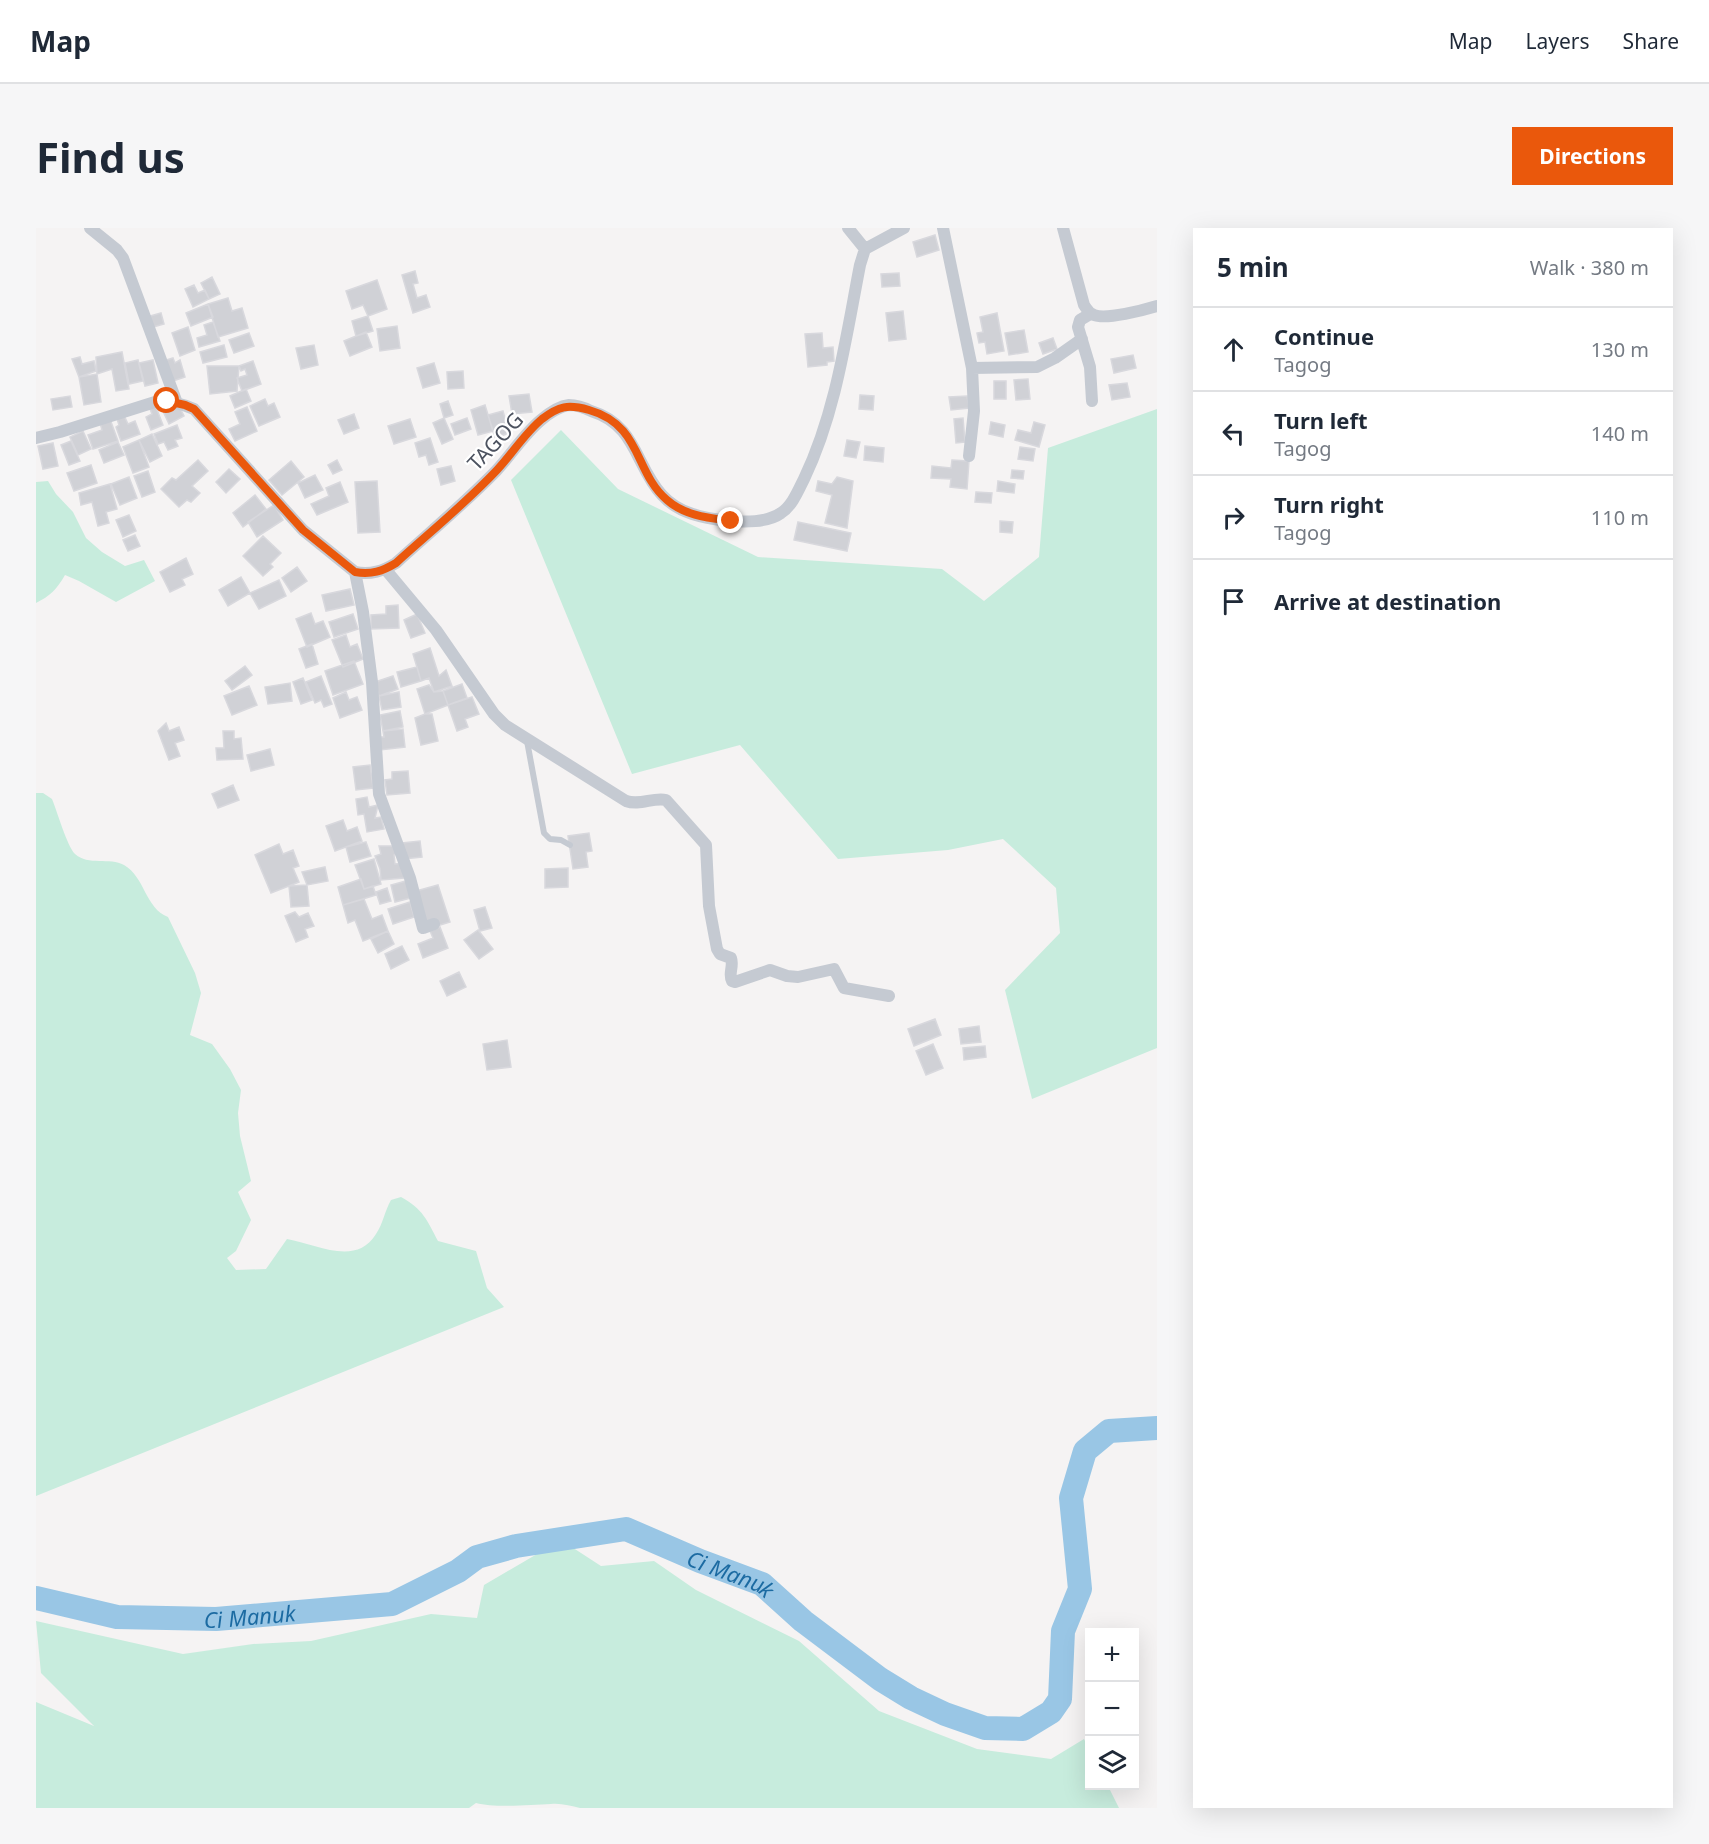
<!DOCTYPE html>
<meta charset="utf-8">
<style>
body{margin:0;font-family:"Noto Sans",sans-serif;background:#f6f6f7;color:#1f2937}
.controls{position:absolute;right:18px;bottom:18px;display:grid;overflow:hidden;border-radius:0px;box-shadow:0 6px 24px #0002}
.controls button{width:54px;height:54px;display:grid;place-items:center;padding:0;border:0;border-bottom:2px solid #e0e1e3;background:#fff;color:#1f2937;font:30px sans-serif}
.stop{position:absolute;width:18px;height:18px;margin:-14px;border:4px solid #ea580c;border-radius:50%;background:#fff}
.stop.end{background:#ea580c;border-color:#fff;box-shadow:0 2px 6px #0008}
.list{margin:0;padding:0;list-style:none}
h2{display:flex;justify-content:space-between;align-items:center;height:78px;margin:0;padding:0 24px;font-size:26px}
h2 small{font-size:20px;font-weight:400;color:#747a83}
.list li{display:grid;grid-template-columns:39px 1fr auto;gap:18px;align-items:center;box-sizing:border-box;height:84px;padding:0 24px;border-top:2px solid #e0e1e3}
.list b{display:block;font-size:22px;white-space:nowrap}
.list p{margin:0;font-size:20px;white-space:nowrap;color:#747a83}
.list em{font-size:20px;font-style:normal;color:#747a83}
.icon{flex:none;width:33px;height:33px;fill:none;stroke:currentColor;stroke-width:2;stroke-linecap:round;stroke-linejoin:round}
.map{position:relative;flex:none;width:1121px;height:1580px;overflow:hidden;border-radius:0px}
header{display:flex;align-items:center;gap:36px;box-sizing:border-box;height:84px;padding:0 30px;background:#fff;border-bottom:2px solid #e0e1e3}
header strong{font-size:28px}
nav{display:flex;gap:33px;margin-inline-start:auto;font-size:21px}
.intro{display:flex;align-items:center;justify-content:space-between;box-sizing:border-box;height:144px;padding:0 36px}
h1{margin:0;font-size:42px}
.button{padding:15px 27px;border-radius:0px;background:#ea580c;color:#fff;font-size:21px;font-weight:700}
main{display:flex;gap:36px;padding:0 36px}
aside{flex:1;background:#fff;border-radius:0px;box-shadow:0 6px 24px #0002}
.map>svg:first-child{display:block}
.green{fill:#c7ecdd}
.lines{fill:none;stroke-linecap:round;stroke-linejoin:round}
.river{stroke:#99c6e5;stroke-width:24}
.building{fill:#d0d1d6;stroke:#d8d8dd;stroke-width:1.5}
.service{stroke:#c5cad2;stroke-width:6}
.minor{stroke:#c5cad2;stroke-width:12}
.route{stroke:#ea580c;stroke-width:8}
.labels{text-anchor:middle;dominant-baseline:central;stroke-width:4.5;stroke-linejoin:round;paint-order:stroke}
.street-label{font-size:21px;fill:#4c525f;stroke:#fff}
.water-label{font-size:22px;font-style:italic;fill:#1c6ba2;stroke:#fff}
</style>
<header>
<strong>Map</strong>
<nav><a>Map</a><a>Layers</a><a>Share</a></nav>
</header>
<div class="intro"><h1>Find us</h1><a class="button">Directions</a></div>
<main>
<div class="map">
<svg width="1121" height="1580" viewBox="0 0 1121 1580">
<rect width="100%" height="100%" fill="#f5f3f3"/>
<!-- green -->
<path class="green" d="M1121,181V820L996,871L969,762L1024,705L1020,660L967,611L912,622L802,631L704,517L596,546L475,252L525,202L582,261L722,329L906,341L948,373L1003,329L1012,220Z
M12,253L20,266L37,284L50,310L66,324L89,338L108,332L119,353L80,374L43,353L29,347C21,361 14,368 0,375V254Z
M0,565H7L16,571C21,583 31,618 39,626C52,638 74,629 88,637C109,649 109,680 132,689L159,745L165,765L154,807L176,816L194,841L205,862L202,885L204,908L215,953L202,964L215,992L200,1023L191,1030L200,1042L230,1041L251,1011C280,1016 320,1039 340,1006C347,996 349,982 355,972L365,969C387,981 391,992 402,1013L440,1023L451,1060L468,1079L0,1268Z
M525,1312L565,1338L618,1333L660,1362L763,1413L843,1483L941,1521L1015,1531L1048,1511L1053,1521L1054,1558H1072L1083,1580H544C535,1578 525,1575 515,1576C494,1577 458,1580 440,1575L433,1580H0V1474L58,1498L5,1445L0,1393L147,1426L217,1416L275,1413L395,1386L441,1390L448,1357Z"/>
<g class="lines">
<!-- river -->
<path class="river" id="s1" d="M0,1370L81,1389L180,1391L356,1376L422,1343L441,1329L480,1318L590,1301L664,1333L726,1356L767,1393L844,1451L875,1470L909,1486L949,1500L987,1501L1015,1484L1024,1471L1027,1403L1044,1361L1035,1270L1049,1223L1073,1203L1121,1200"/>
</g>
<!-- building -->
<path class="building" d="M899,7L903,22L881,29L877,14Z
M379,43L382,55L377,56L381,70L390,67L394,79L377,85L366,47Z
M863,45L864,58L846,59L845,46Z
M176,49L184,66L173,71L165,55Z
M341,52L351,81L332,88L327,77L316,81L310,63Z
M158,57L162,65L169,62L173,71L157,79L149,61Z
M192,70L196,83L206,80L212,100L182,109L172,76Z
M172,76L177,89L155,98L150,85Z
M867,83L870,111L853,113L850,85Z
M125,85L128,96L117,99L114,88Z
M961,85L968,123L951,126L949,114L943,115L941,105L947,104L944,89Z
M332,88L337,103L320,108L316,93Z
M177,94L184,113L163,119L161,110L171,107L168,97Z
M361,98L364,120L344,123L341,101Z
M152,99L159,122L144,128L136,105Z
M988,102L992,124L973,127L969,105Z
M330,104L336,119L314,128L308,113Z
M213,105L218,118L198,125L193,112Z
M786,105L787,120L797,119L798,133L791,134V137L772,139L769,106Z
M1017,110L1021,121L1007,126L1003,115Z
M188,117L191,129L167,135L164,124Z
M278,117L282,137L265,141L260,120Z
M86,124L93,161L80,163L76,141L61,146L60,129Z
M1097,127L1100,140L1078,145L1075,131Z
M44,129L46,136L58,133L60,143L43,149L36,131Z
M137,130L139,135L144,132L149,149L134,154L127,133Z
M102,132L107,153L93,156L89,135Z
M117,132L122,155L109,158L103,135Z
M217,133L225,156L206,163L201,150L211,147L209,141L205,143L203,138Z
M398,135L404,155L387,160L381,140Z
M171,138H203L201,163L174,166Z
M427,143L428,160L412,161L411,144Z
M61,146L65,174L48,177L43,149Z
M992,151L994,171L980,172L978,152Z
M958,153H970V171H958Z
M1091,155L1094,169L1076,172L1073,157Z
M210,161L215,173L199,180L194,168Z
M493,166L496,184L476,186L473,168Z
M824,167L838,168L837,182L823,181Z
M34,168L36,179L17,182L15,171Z
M931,168L933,180L915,182L913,169Z
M229,171L232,178L238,175L244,189L223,198L214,178Z
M412,173L417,187L408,190L404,176Z
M132,176L134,182L143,178L148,188L133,196L125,179Z
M449,177L457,203L442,207L435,182Z
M120,179L127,197L115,202L110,189L116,186L114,181Z
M211,179L221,203L199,213L193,201L204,196L199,184Z
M467,183L473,205L459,210L452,187Z
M87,185L92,196L99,193L104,206L85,213L80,199L83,197L80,188Z
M318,186L323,200L308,206L302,192Z
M408,190L417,211L406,216L397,195Z
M431,190L435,201L419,207L415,196Z
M927,190L929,214L920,215L918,191Z
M74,191L82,213L57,221L52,207L66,202L64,195Z
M374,191L380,209L358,216L352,198Z
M955,194L969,197L967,209L953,206Z
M998,194L1009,197L1003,219L979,212L982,202L995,205Z
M141,197L146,210L139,212L142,218L132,222L128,214L122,216L118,206Z
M47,203L55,221L42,227L34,209Z
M116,206L126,228L114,234L103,212Z
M394,210L402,234L393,237L390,227L383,229L379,215Z
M103,212L113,239L97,245L87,219Z
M811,212L824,214L820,230L808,228Z
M35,213L44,233L33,237L25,217Z
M82,214L88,227L68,235L63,222Z
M17,215L22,238L7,241L2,218Z
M829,218L848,220L847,234L828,232Z
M984,219L999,221L997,233L982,231Z
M162,232L172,243L156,258L164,265L155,274L151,272L143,279L125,261L136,250L140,252Z
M301,232L306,242L297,246L292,237Z
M916,232L933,233L931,261L914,259L915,251L895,250L896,238L915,240Z
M255,233L268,249L246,267L233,252Z
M55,237L61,255L38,263L31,245Z
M415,238L419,253L405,257L401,241Z
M193,241L204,251L190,265L180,254Z
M976,242L988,243L987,251L975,250Z
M112,243L119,264L106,269L98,248Z
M279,247L287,262L269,270L262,255Z
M93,249L101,270L84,277L75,256Z
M801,249L817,253L811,300L789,295L796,267L780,263L782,253L796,256Z
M341,253L344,304L322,305L319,254Z
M962,253L979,256L978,265L961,263Z
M304,254L312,274L281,287L275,276L293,268L290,260Z
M74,256L81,281L70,284L73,295L62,298L56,274L45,277L43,265Z
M940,264L956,265L955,275L939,274Z
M219,267L230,281L207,299L197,285Z
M238,277L247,292L221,309L212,294Z
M93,287L100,303L87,309L80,292Z
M964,293L977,294L976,305L964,304Z
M762,294L815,305L811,323L758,312Z
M99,307L104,318L92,323L87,312Z
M227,308L245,325L234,336L237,339L227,348L207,328Z
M150,330L157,346L146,351L149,357L134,364L124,344Z
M261,339L271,353L255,364L246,350Z
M205,349L214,365L192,378L183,362Z
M243,352L250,368L223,381L214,365Z
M314,361L318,377L290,383L286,367Z
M362,377L363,400L335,401V387L350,386V378Z
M275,385L279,396L287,393L294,409L271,419L260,391Z
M317,386L322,401L298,409L293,394Z
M381,386L389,405L375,410L368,392Z
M310,407L314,419L321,416L327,431L307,439L296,412Z
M276,416L282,436L270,440L263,421Z
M394,420L403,448L410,442L416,458L398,464L393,450L385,453L377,426Z
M318,433L327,456L297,467L289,443Z
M209,438L216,447L196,462L189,453Z
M381,439L385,453L365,459L361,444Z
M285,448L296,476L288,479L285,472L279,475L270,454Z
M357,448L362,461L343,468L339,454Z
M267,450L276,472L265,476L257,454Z
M254,455L256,473L232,476L229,459Z
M426,456L431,470L412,477L407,463Z
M393,457L398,464L407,463L412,477L389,486L381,461Z
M213,458L221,477L196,487L188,468Z
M310,464L313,472L321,469L326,482L304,490L297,470Z
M363,464L365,479L346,482L343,468Z
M436,469L443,486L429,491L432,499L421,503L412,477Z
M364,483L367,499L347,503L344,487Z
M389,486H396L402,513L385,517L379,490Z
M130,495L133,503L143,499L148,512L139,515L144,528L133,532L122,503Z
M367,501L369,519L344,522L343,509H348L347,503Z
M187,503H198V511L205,510L207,531L181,532L180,520H188Z
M234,521L238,537L215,543L211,527Z
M334,537L337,560L320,562L317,539Z
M372,543L374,565L351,567L349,552L356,551V544Z
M197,557L203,572L182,580L176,566Z
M331,569L333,579L342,577L339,590L345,589L348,601L331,604L328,586L322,587L320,571Z
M307,592L311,603L321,599L326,613L299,623L290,598Z
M553,605L556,623L550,624L552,639L537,641L532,608Z
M384,613L386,629L368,631L366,615Z
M330,614L335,628L314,634L310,619Z
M243,616L247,626L257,622L263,638L257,640L263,654L235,665L219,627Z
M343,618H360L363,625L358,627L359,636L367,635L368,650L345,652L344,641L339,628L345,626Z
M338,631L345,656L328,661L319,637Z
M289,639L292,653L271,657L266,644Z
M532,640V659L509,660V641Z
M325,651L328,661L337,658L340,667L307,677L302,659Z
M370,653L375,670L359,674L355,657Z
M271,657L273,678L255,679L253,658Z
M402,657L414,694L391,701L380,663Z
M351,660L355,673L344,676L340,664Z
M328,671L336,691L346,687L352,703L327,713L319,692L312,695L307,677Z
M374,674L378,689L357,696L352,681Z
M449,679L456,700L444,703L438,682Z
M259,684L263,689L272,685L278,698L269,701L272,709L260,714L249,688Z
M404,699L412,720L387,730L382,716L397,710L394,703Z
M442,702L457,721L443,731L428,712Z
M352,703L358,716L342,725L335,711Z
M366,718L373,732L355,741L349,726Z
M423,744L430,759L411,768L404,753Z
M899,791L905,807L878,818L872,801Z
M943,798L945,814L925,816L923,801Z
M471,812L475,839L451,842L447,816Z
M897,816L907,840L890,847L880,823Z
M949,818L950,829L928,832L927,820Z"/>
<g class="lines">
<!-- service -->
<path class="service" d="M491,513L508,605L514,611L525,612L534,617"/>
<!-- minor -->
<path class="minor" d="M54,0L81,22L87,30L141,175
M812,0L829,21
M907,0L936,140L938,183L933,228
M1027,0L1048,77C1051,81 1052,85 1058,87C1070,92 1108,82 1121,78
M1054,86L1044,92L1042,99L1054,139L1056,173
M936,140L1001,139L1019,130L1046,111
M0,210L24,204L119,174C133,173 145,175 158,181L267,302L319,344C335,347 347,343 360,335C393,305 429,275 460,243C475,227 488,206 505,192C512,186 524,178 533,177C540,177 549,180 555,183C601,197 599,238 626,267C643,286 668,290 692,293C708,294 731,295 745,285C756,278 762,263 768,251C800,184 810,109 824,37L829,21L868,0
M350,342L400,402L458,486L469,497L590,573C604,578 617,569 630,572L670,617L673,678L681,721L684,726L695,730C698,738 692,746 696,753L699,754L734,742L751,748L762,749L798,741L808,760L853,768
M319,344L327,384L336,454L343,566L374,650L387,700L398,696"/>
</g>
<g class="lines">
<!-- route -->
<path class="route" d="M131,173L149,177L158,181L267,302L319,344C335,347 347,343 360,335C393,305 430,275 461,242C476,226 489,205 506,191C523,178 532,176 553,182C606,197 598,244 631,272C649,288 673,290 695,293"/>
</g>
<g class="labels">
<!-- street labels -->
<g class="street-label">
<text transform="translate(459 213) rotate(-47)">TAGOG</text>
</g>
<!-- water labels -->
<g class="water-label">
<text stroke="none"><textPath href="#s1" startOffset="722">Ci Manuk</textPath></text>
<text stroke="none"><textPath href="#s1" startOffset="216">Ci Manuk</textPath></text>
</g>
</g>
</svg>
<div class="controls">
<button>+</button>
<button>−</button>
<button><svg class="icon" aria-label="layers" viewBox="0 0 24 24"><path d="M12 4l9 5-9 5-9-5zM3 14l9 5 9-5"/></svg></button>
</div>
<div class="stop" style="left:131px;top:173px"></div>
<div class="stop end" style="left:695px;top:293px"></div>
</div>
<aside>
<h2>5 min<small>Walk · 380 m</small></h2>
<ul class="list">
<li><svg class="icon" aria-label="ahead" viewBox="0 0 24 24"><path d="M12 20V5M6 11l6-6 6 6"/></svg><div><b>Continue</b><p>Tagog</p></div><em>130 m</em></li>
<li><svg class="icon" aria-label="left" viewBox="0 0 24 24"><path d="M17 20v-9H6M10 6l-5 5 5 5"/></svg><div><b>Turn left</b><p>Tagog</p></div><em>140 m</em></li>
<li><svg class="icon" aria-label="right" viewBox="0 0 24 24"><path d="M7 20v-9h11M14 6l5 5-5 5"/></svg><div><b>Turn right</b><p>Tagog</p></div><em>110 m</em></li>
<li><svg class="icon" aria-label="arrive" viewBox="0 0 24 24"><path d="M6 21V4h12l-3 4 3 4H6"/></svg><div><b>Arrive at destination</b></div></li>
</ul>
</aside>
</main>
